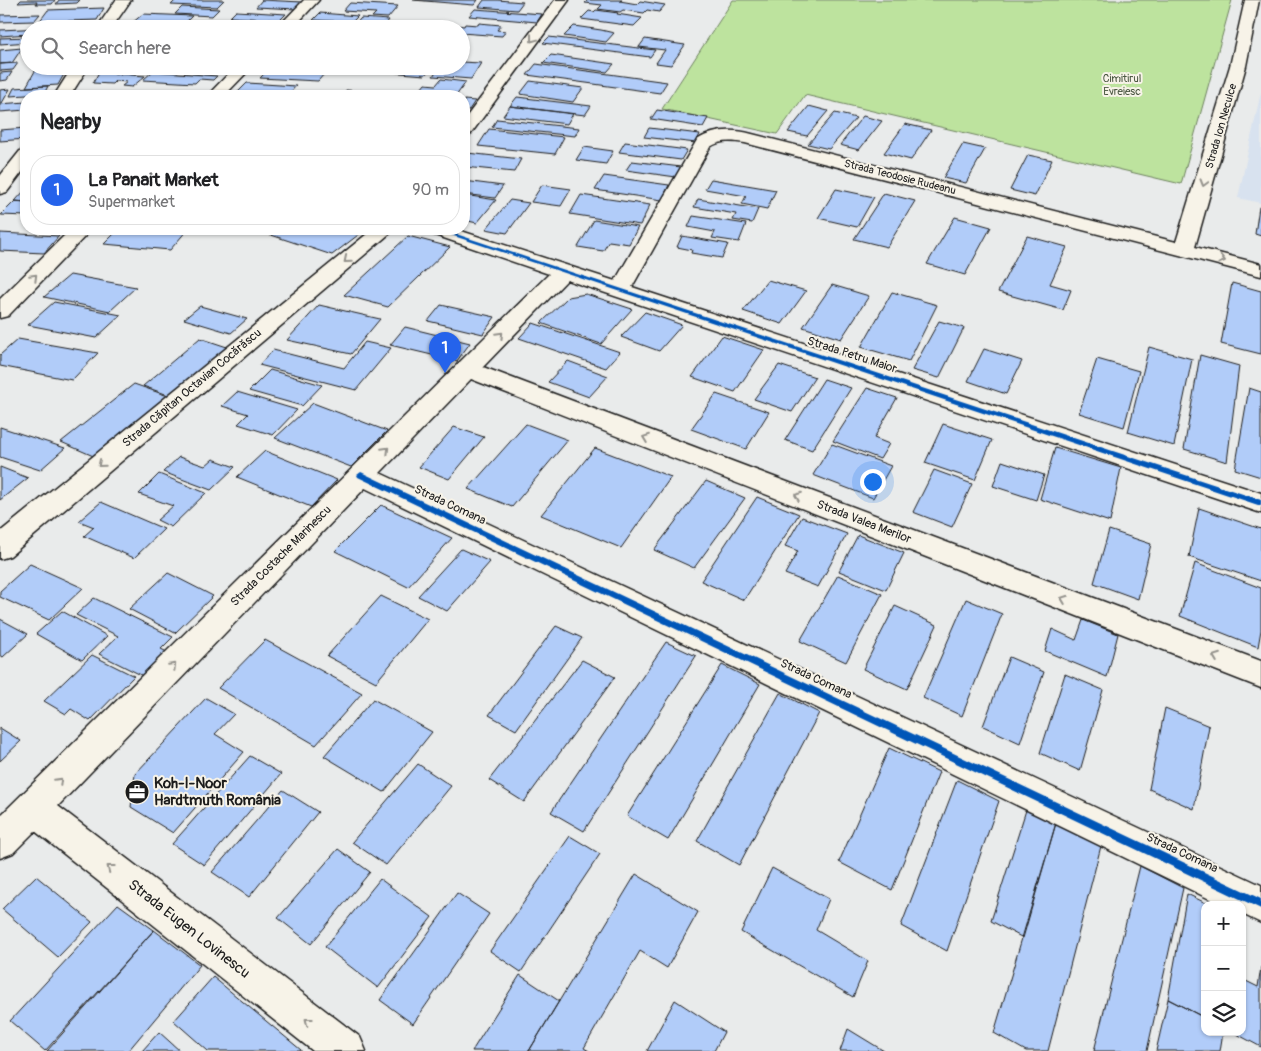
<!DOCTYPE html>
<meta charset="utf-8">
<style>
body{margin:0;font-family:Pangolin,sans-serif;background:#f6f6f6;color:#202124}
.controls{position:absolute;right:15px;bottom:15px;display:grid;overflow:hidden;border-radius:10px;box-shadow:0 1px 4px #0004}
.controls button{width:45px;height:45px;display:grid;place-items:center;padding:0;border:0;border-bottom:1px solid #e0e0e0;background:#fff;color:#202124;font:25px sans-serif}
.you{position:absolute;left:872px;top:481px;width:18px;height:18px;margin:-12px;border:4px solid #fff;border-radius:50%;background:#1a73e8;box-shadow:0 0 0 8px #1a73e833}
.badge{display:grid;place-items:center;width:32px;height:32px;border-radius:50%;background:#2563eb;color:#fff;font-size:16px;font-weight:700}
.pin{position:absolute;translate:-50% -41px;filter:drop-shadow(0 1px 2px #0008)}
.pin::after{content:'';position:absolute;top:26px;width:18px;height:15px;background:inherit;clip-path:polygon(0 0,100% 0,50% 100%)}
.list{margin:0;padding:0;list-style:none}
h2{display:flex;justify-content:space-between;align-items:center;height:65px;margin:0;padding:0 20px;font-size:21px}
h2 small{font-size:16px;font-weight:400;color:#757577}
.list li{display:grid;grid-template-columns:32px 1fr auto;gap:15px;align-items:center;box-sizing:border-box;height:70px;margin:0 10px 10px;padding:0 10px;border:1px solid #e0e0e0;border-radius:20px}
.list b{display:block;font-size:19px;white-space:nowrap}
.list p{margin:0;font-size:16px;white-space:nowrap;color:#757577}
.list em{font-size:16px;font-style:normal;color:#757577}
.icon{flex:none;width:28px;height:28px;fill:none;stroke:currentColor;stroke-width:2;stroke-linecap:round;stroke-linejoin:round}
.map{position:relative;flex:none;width:1261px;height:1051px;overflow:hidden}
.search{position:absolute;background:#fff;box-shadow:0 1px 4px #0004;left:20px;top:20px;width:450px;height:55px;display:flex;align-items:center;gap:12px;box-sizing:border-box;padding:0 18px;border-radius:28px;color:#757577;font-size:19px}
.panel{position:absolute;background:#fff;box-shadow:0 1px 4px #0004;left:20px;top:90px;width:450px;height:145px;border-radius:20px}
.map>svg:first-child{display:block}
.built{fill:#d8e2ef}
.green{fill:#bde39e;stroke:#6c805d}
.building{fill:#b1ccf9;stroke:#1c1c1c}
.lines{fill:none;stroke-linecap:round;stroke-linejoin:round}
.minor-casing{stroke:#1c1c1c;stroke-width:3}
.minor{fill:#f7f3e8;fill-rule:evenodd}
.cycleway-casing{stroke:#f7f3e8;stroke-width:3}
.cycleway{fill:#0057b8;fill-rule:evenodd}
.oneway{stroke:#94928c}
.labels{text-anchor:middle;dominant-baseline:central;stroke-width:4;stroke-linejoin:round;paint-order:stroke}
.far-park-label{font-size:11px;fill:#4c5843;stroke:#f7f3e8}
.far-street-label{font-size:11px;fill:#1c1c1c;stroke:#f7f3e8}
.street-label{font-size:12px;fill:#1c1c1c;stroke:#f7f3e8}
.near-poi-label{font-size:15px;font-weight:bold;fill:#1c1c1c;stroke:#f7f3e8;text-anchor:start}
.near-street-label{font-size:15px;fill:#1c1c1c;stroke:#f7f3e8}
</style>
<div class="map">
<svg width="1261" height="1051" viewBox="0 0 1261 1051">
<rect width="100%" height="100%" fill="#e9ebeb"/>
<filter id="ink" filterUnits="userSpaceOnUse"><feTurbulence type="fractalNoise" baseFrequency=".02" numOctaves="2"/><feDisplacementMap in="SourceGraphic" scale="10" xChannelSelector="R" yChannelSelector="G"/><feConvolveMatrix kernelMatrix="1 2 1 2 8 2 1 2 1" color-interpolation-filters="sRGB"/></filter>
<g filter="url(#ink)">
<!-- built -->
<path class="built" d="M1261,92V203L1238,198Z"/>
<!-- green -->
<path class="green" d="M733,0H1232L1181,184L805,95L777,134L662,109Z"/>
<!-- building -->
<path class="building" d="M21,0H55L52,4H36L37,2L18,3Z
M59,0H80L77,3L56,4Z
M176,0H224L217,7L171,5Z
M262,0L302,2L296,9L256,7Z
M413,0H478L474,5Z
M484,0H497L523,2L517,10L479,7Z
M588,0H622L620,1L637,4L640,1L665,5L659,12L647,10L644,13L623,10L620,12L598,9L602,5L585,3Z
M350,3L398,6L388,18L372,17L376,13L343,11Z
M182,7L219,9L212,16L175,14Z
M104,8L97,20L39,22L48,10Z
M475,9L542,14L537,22L469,16Z
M596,10L618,13L617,14L642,18L634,26L581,19L589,11L594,12Z
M236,11L286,14L280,20L230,17Z
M320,13L358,16L352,22L313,20Z
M40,14L34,21L0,22V15Z
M143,14L192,16L182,26L132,23Z
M361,18L389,20L382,29L352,28Z
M206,22L279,25L275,29L199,28Z
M479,23L501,25L497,30L506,31L502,36L461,33V29H443L447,24L464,26L465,24L478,25Z
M96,25L94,29H46V28Z
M574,26L601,30L614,33L606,42L564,36Z
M43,28L29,29V34L0,36V30Z
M29,37V42L0,44V38Z
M549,37L655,50L650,57L543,43Z
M645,39L685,45L671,65L656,63L665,50L639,47Z
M22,48L12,63L0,64V50Z
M551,55L614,64L607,72L543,63Z
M461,62L481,63L471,79L433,76L440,66H461Z
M18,63L13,70L0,71V64Z
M536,64L667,82L660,93L527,75Z
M145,66L136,74L113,72L118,68L100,67Z
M165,66H242L237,71Z
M271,66H322L319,70Z
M360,66H386L381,73L356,72Z
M394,66H432L425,75L389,72Z
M67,69L58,85L26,87L35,71Z
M268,70L325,73L318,81L260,78Z
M153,71L217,76L213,80L199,79L195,83L143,80Z
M12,72L7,80L0,81V73Z
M99,72L145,76L132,87L122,86L127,82L115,81L112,84L93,83Z
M441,79L466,82L456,96L417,94L425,84L436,85Z
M530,81L583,88L573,102L520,94Z
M247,83L296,86L287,96L237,93Z
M48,86L44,94L10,96L14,88Z
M10,89L2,103H0V90Z
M346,90L416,96H341Z
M517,97L591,106L585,115L510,106Z
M464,100L475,101L469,110H464Z
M26,102V110L0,112V104Z
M510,106L573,114L567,124L503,116Z
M809,106L828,111L807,136L788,132Z
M657,110L708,118L703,127L651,119Z
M835,113L856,118L829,149L808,144Z
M863,116L882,121L859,150L840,145Z
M497,119L579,128L575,136L492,127Z
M905,124L931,130L911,160L884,153Z
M26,128V139L0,141V130Z
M649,128L700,134L696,143L644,137Z
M489,129L564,137L555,154L478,146Z
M625,142L687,150L681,160L619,152Z
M963,144L985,149L966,183L943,178Z
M584,147L613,151L606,164L576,160Z
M467,153L521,159L514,172L464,167V158Z
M1028,155L1052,160L1035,196L1010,190Z
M632,161L681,167L676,177L626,170Z
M604,176L669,185L662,200L595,190Z
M711,179L776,190L767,209L742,204L746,196L705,189Z
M464,181L503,186L495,198L464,194Z
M542,185L571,189L561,206L531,202Z
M26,189V202L15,201Z
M836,189L874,197L857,227L818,218Z
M884,193L915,201L887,247L854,239Z
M464,195L496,200L477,223L464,220Z
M581,195L650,205L640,225L570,214Z
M698,199L758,209L752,223L733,220L736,214L694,207Z
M510,200L529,203L507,233L486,229Z
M15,201L26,202V216L1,215Z
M1259,207H1261V236L1255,234Z
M693,216L746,224L739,242L712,238L715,232L688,227Z
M955,217L991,227L965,275L927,264Z
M594,220L638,227L629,244L609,241L603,251L578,247Z
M119,229H188L170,250L104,244Z
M263,229H366L332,255L259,231Z
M0,233L59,236L44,253L0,251Z
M408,236L450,247L388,307L344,295Z
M682,236L728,244L722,258L691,253L692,250L677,247Z
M1027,236L1067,247L1050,284L1071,290L1063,310L998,292Z
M70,275L136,287L110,311L44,297Z
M768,280L806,291L782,324L743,311Z
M1232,283L1261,291V354L1221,344Z
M832,285L869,296L841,339L803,327Z
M892,292L937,305L909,361L861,347Z
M586,294L632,309L601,344L541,323L568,297Z
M54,302L121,315L96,338L28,325Z
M319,305L380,319L351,354L287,340Z
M441,305L495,317L483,334L428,321Z
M200,306L247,319L231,333L184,319Z
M645,312L682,325L659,351L621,337Z
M939,321L964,328L939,378L912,370Z
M533,323L620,352L606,368L519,338Z
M405,327L470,343L457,361L390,345Z
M722,336L764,350L735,392L692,377Z
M200,338L227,347L171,396L143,386Z
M18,339L98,353L72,380L0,366V355Z
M365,342L391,348L356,390L259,365L273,350L344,368Z
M1149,347L1192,359L1174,446L1128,432Z
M984,349L1022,361L1006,394L968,381Z
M1200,355L1239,366L1227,462L1184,449Z
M1097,359L1139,371L1124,427L1079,413Z
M568,361L608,376L589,397L548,382Z
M779,365L815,377L792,412L754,399Z
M270,370L322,385L302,406L249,391Z
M824,379L851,388L812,450L785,440Z
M134,384L171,397L98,458L61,442Z
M867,388L897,398L874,438L889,444L880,459L833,441Z
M1249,388L1261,392V477L1235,469Z
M237,392L297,410L273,435L238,424L248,414L222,406Z
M716,394L769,412L746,449L691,429Z
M313,403L387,431L351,467L275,438Z
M526,424L568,440L512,507L468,489Z
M943,424L992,440L975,480L925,463Z
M0,427L65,448L40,470L0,457Z
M454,427L484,437L449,479L419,467Z
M832,444L891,466L873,498L813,475Z
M595,448L671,477L621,548L541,515Z
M1055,448L1121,468L1110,522L1040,499Z
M265,451L337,480L311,507L237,477Z
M179,457L205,466L213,459L235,467L211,490L163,472Z
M1002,461L1044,475L1036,500L993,486Z
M0,467L28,478L0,500Z
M934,470L972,484L952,527L913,512Z
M159,474L206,493L171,527L157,520L173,506L139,494Z
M706,481L745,498L694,568L654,550Z
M757,497L799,514L744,600L701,581Z
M101,502L164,529L134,558L84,536L94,527L79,521Z
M381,505L452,538L408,587L335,551Z
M1199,508L1261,529V581L1189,557Z
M802,517L847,534L818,587L785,574L798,551L785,546Z
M1109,530L1151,544L1138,599L1094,583Z
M858,535L904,553L886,590L839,571Z
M461,549L490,562L447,611L418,596Z
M1195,563L1261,588V630L1258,647L1180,616Z
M30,564L83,588L49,620L0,597V591Z
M168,573L213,596L175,633L129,609Z
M838,575L882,594L846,662L800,641Z
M381,596L428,619L376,682L327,656Z
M94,598L173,637L161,649L167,652L143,676L99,654L118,636L76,615Z
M966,599L1002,614L962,716L923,698Z
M895,606L937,625L907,689L863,669Z
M62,611L107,636L82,660L36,634Z
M0,619L28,634L3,657L0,655Z
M1083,620L1118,634L1107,677L1045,651L1052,629L1076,640Z
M556,626L582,638L516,730L489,715Z
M265,640L362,693L316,745L218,688Z
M666,642L696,656L584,831L551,812Z
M92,655L134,676L90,721L71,709L66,714L44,701Z
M1009,657L1044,672L1020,743L983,726Z
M582,660L615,677L524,802L489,780Z
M722,665L760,684L668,840L627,816Z
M1065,674L1103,690L1080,771L1040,753Z
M780,693L819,713L739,865L697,841Z
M206,698L234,714L215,734L244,752L173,833L131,807L135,774Z
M373,699L432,732L384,792L324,756Z
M1165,708L1209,726L1194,809L1149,789Z
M0,728L21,741L0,761Z
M889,748L939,772L892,890L839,862Z
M250,756L281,774L204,865L172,844Z
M418,764L451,786L386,865L352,842Z
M957,780L999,801L947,951L901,926Z
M283,790L318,812L249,897L212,872Z
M1026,810L1056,823L1023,938L991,921Z
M1056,823L1101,846L1048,1051H1026L994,1033Z
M570,836L600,854L521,972L490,951Z
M338,849L370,872L311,944L278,918Z
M1140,866L1183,888L1147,1051H1094Z
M772,868L829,899L816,930L868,961L853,997L741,932Z
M636,874L698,912L667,968L640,951L584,1048L589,1051H529Z
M36,876L92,922L58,957L2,909Z
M380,879L432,917L378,988L325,947Z
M457,893L489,914L413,1024L380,1000Z
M1187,894L1210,905H1205V1018L1168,999Z
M118,904L154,930L45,1051L10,1021Z
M154,930L200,965L128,1051H47Z
M1261,967V1047L1233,1032H1242V979L1258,987Z
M520,975L559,1001L529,1051H472Z
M213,977L301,1050V1051H208L174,1021Z
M1168,999L1205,1018V1032H1223L1220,1051H1156Z
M675,1000L724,1032L714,1051H647Z
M848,1029L884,1051H840Z
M159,1032L180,1051H142Z"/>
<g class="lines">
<defs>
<path id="minor" d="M116,0H131L111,29H96Z
M304,0H319L292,29H276Z
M555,0H569L470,135L464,136V120Z
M1245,0H1259L1246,66L1195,247L1261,264V276L745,143C732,141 721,140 710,147L632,287L1261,493V513L567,280L483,367L1261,661V688L471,379L380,473L1261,885V923L1242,914V905H1222L365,488L58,806L360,1037L366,1051H313L35,831L13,853L0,858V816L549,274L429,233L426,229H455L615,281L697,140C714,129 733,129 752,134L1176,242L1230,66Z
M73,66H89L70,96H54Z
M236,66H253L224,96H207Z
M26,150V167L7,192L0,194V176L20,151Z
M71,229H92L8,316L0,318V299Z
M373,229H395L10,556L0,559V532Z"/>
</defs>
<!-- minor casing -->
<use href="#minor" class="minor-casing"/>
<!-- minor -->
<use href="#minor" class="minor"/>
<defs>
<path id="cycleway" d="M433,229H441L1261,500V506Z
M361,472L1261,899V909L358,477L357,475Z"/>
</defs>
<!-- cycleway casing -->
<use href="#cycleway" class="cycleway-casing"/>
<!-- cycleway -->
<use href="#cycleway" class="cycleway"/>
</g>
<!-- one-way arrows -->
<defs><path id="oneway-chevron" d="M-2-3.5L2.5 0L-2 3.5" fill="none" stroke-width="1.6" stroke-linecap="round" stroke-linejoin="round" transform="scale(1.25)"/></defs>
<g class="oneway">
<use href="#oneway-chevron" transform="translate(533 39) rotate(127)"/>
<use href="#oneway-chevron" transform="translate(1204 183) rotate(106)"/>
<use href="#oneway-chevron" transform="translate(347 260) rotate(140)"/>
<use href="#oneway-chevron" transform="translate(1222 260) rotate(15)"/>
<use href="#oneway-chevron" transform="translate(34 277) rotate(-45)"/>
<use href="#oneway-chevron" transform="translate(500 335) rotate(-45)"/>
<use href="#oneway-chevron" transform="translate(646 438) rotate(-159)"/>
<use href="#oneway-chevron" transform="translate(386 450) rotate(-45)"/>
<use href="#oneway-chevron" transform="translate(101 464) rotate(140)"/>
<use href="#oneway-chevron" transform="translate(798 496) rotate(-159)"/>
<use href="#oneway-chevron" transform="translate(1064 599) rotate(-159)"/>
<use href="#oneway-chevron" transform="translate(1216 657) rotate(-159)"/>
<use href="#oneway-chevron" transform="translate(173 666) rotate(-45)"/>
<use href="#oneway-chevron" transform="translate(59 781) rotate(-45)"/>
<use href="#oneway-chevron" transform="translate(110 868) rotate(-142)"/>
<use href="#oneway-chevron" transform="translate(308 1021) rotate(-142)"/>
</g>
</g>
<!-- icons -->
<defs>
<symbol id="office-disc" viewBox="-11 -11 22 22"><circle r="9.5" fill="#1c1c1c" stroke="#f7f3e8"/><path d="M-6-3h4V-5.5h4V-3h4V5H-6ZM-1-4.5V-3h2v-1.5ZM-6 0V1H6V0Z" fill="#fff"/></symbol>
</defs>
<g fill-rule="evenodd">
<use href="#office-disc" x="123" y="778" width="28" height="28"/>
</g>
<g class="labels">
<!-- far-park labels -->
<g class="far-park-label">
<text x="1122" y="78">Cimitirul<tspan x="1122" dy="13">Evreiesc</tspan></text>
</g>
<!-- far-street labels -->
<g class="far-street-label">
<text transform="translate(1221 126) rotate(-74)">Strada Ion Neculce</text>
<text transform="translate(900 177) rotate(14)">Strada Teodosie Rudeanu</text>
</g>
<!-- street labels -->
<g class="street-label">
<text transform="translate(852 355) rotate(18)">Strada Petru Maior</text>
<text transform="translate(192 388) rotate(-40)">Strada Căpitan Octavian Cocărăscu</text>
<text transform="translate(450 505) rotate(25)">Strada Comana</text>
<text transform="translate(864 522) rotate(21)">Strada Valea Merilor</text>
<text transform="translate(281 556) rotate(-45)">Strada Costache Marinescu</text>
<text transform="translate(816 679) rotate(25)">Strada Comana</text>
<text transform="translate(1182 853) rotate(25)">Strada Comana</text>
</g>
<!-- near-poi labels -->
<g class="near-poi-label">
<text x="154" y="783">Koh-I-Noor<tspan x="154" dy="17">Hardtmuth România</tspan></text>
</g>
<!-- near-street labels -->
<g class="near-street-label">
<text transform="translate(189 929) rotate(38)">Strada Eugen Lovinescu</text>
</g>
</g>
</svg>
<div class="controls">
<button>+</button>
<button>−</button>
<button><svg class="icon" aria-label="layers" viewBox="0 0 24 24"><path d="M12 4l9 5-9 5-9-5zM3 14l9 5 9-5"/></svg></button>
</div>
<div class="you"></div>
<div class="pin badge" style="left:445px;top:373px">1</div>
<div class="search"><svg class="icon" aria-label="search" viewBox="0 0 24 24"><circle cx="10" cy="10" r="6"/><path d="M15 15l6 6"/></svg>Search here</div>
<section class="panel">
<h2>Nearby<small></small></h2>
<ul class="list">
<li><span class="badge">1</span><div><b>La Panait Market</b><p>Supermarket</p></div><em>90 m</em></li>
</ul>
</section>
</div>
